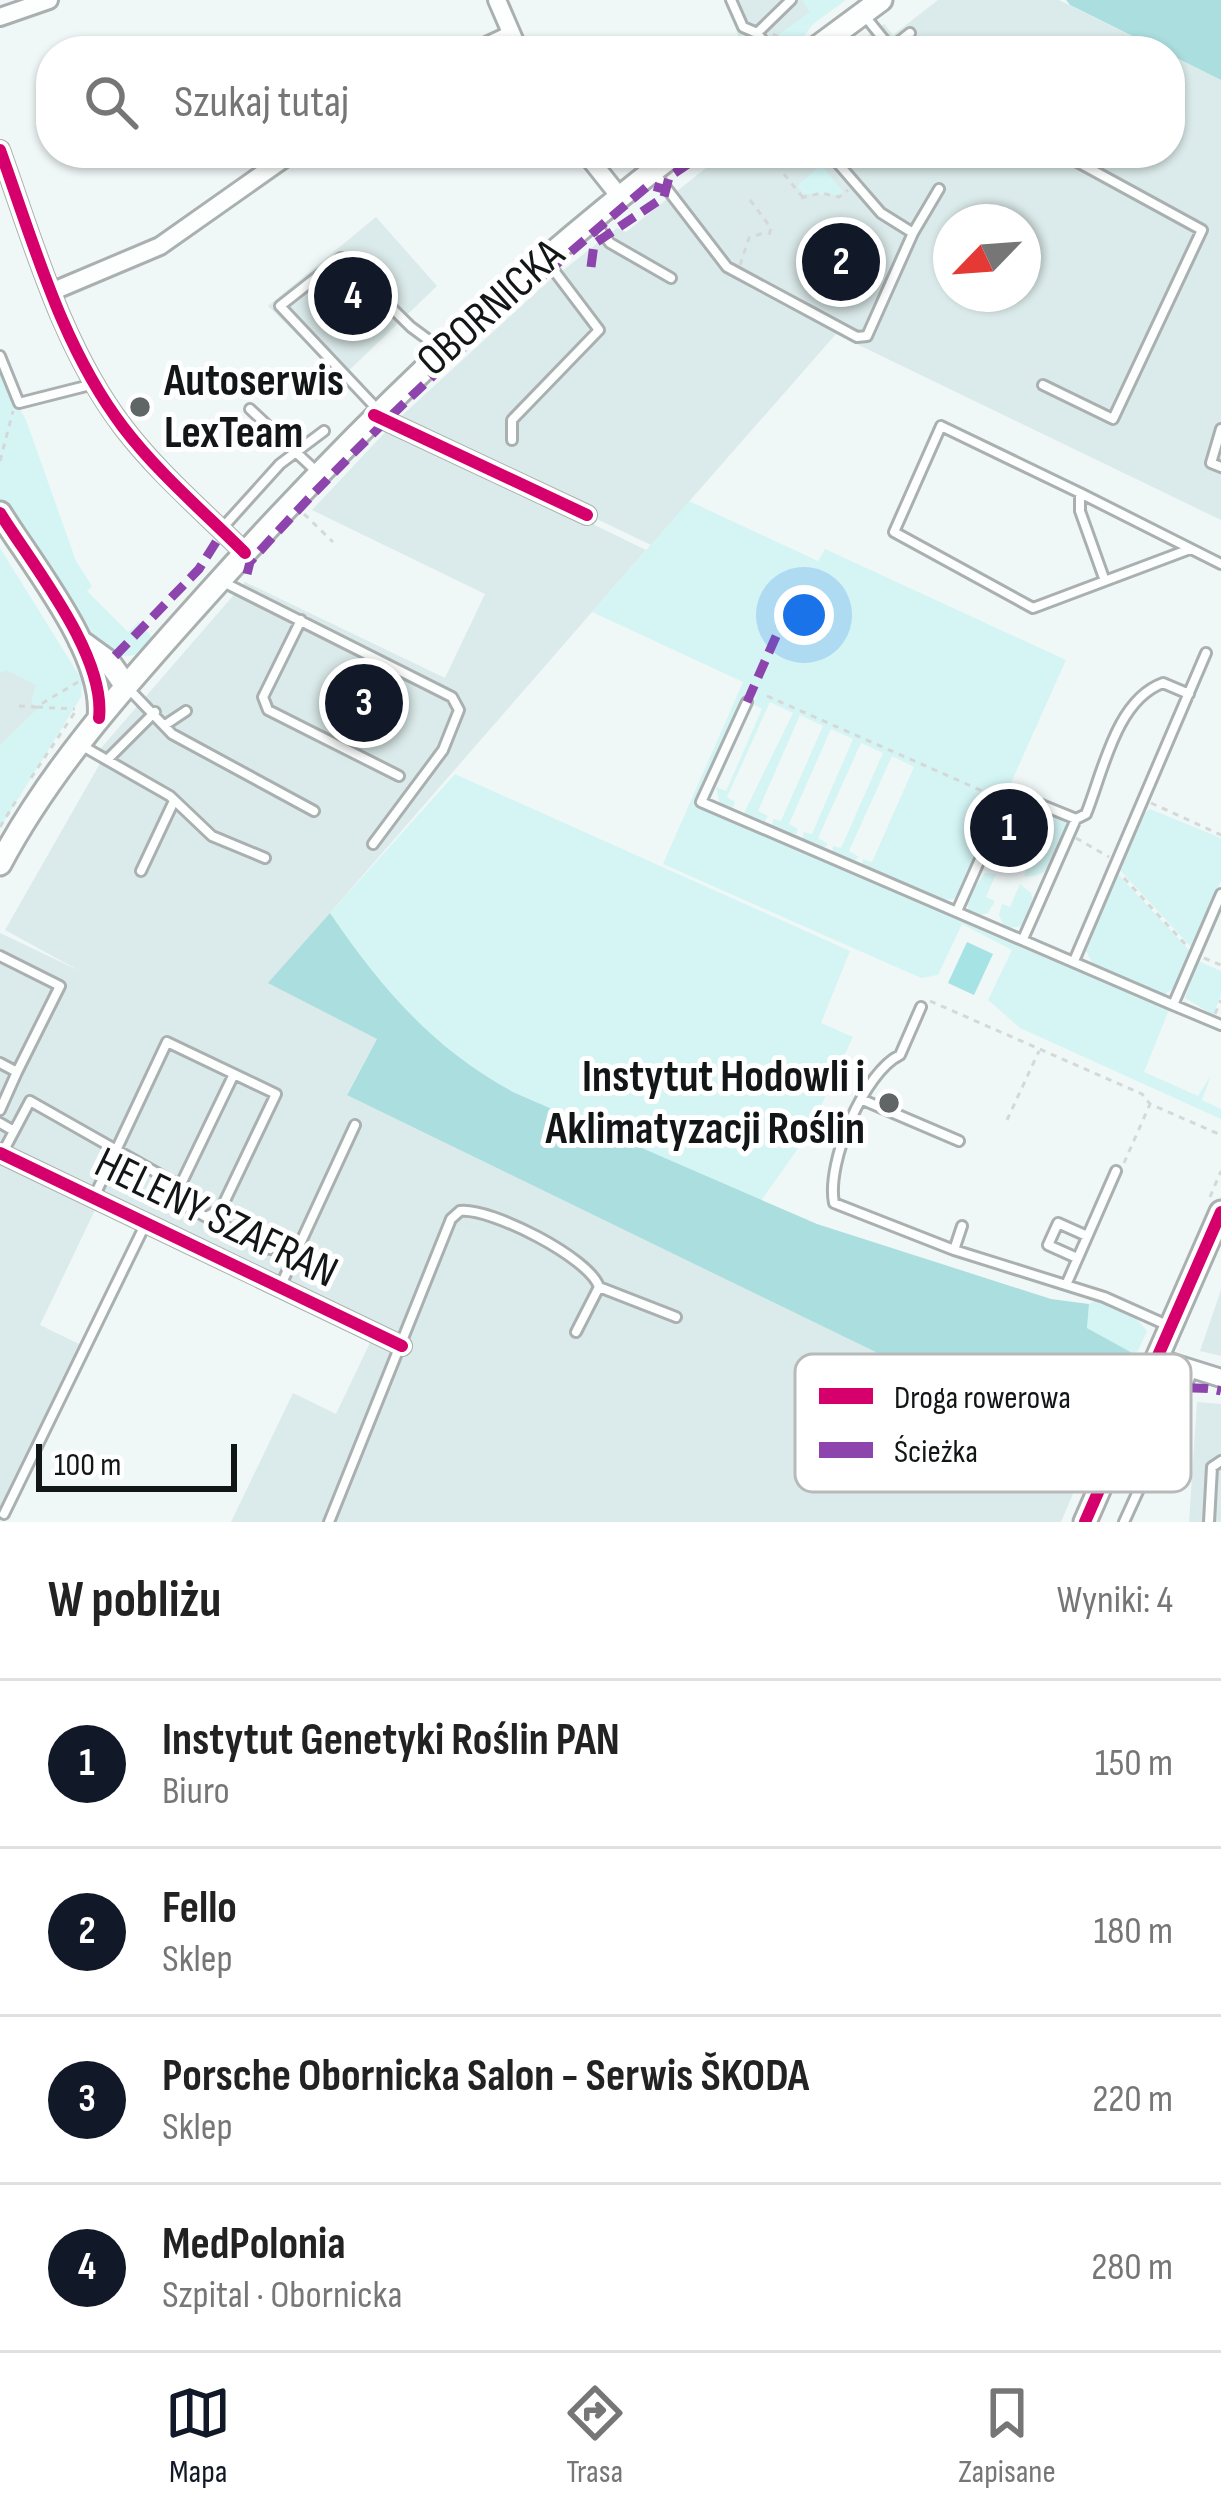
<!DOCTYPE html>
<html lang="pl">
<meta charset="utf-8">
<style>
body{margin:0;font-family:"Sofia Sans Condensed",sans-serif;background:#f6f6f6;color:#222}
.compass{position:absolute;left:933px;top:204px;width:108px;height:108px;border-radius:50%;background:#fff;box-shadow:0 3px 9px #0004;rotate:245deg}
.scale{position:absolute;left:36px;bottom:30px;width:201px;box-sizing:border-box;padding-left:12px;border:6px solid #121616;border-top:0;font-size:33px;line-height:42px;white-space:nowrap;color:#121616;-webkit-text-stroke:9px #fff;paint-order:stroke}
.you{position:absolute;left:804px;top:615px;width:42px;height:42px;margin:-30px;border:9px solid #fff;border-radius:50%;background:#1a73e8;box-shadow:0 0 0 18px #1a73e833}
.badge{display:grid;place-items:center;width:78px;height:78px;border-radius:50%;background:#111827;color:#fff;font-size:39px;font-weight:700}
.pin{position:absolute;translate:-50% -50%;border:6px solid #fff;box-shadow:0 3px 12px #0006}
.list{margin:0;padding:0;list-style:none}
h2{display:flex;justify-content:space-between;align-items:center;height:156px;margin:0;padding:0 48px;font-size:51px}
h2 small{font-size:39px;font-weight:400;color:#767676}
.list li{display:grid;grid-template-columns:78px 1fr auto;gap:36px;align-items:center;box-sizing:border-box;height:168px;padding:0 48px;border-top:3px solid #e0e0e0}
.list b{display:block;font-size:45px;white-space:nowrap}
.list p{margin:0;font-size:39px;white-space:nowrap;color:#767676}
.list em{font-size:39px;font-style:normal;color:#767676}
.icon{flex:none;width:66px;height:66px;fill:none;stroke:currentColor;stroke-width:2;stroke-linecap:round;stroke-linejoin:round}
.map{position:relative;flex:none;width:1221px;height:1522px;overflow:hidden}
.search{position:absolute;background:#fff;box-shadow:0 3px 9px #0004;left:36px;right:36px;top:36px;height:132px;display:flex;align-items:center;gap:30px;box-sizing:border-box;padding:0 42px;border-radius:48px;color:#767676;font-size:45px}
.sheet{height:828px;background:#fff}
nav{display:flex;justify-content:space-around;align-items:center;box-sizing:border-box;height:168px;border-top:3px solid #e0e0e0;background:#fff;font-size:33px;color:#767676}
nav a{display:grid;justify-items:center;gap:6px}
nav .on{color:#111827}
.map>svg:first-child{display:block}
.built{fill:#dbeaea;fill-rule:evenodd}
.green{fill:#d5f5f5}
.forest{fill:#abdede}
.water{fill:#a6e3e4}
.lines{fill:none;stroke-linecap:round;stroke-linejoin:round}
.lane-casing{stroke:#aab0b0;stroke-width:14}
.street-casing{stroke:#aab0b0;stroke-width:22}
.secondary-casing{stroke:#aab0b0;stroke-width:27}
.path{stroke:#d5d8d8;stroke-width:3;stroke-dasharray:6 6;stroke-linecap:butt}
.lane{stroke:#fdfefe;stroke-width:8}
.street{stroke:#fdfefe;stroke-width:16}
.secondary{stroke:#fdfefe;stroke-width:21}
.quiet{stroke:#8e44ad;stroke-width:9;stroke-dasharray:18 9;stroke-linecap:butt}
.cycleway-casing{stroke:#fff;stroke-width:20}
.cycleway{stroke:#d6006c;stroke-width:12}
.poi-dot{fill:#606565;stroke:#fff;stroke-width:4.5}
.labels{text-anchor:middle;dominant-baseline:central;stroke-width:10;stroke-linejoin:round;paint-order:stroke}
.street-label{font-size:45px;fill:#121616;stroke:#fff}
.poi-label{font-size:45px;font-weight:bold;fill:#121616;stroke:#fff;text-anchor:start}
.key{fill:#fff;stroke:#b8b9b9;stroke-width:3}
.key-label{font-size:33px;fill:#121616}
</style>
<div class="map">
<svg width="1221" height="1522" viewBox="0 0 1221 1522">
<rect width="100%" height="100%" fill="#f0f7f7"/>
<!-- built -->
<path class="built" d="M727,0H810L818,11L765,51H743Z
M938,0H1059L1162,51H847L884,24L893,35Z
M1170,55L1221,80V520L836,334L651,545L395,422L543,286L617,228L626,232L712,163L706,159L714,153H1170ZM951,222H1023V294H951Z
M376,217L437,286L341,378L268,306Z
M391,426L646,550L269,983L377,1039L347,1094L1089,1456L1061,1522H231L293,1393L336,1414L377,1328L0,1147V933L80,971L5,930L102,760L95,755L245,582L445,678L485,594L312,510Z
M0,663L76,703L0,818Z
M0,1165L95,1210L40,1325L79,1344L0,1507Z
M1221,1290V1356L1200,1351Z
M1197,1402L1221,1404V1522H1189Z"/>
<!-- green -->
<path class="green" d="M802,0H846L813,24L796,47L778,35L810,12Z
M818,154L826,157L824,168L843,192L839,195L803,194L797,186L822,164Z
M0,372L26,420L76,561L92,586L87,591L128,632L139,622L152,637L135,655L115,657L82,632L0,500Z
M689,501L818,561L825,549L1066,660L963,890L954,899L938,900L862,865L863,859L872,862L914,767L892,756L849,851L859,857L851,863L832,854L833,846L841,848L883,753L861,743L818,838L828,844L821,850L802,841L804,832L812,834L853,739L831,729L789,824L798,829L796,834L772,829L773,819L781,821L823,726L800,715L758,811L768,816L765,821L743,815L793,713L770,702L727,797L735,802L732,809L720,805L716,787L726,791L762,709L753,704L756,696L746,692L696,803L1166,1005L1169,1010L1144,1072L1198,1096L1211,1075L1202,1100L1221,1109V1119L1020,1028L988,1000L1012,950L962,924L938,975L921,978L663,864L743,682L592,612Z
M0,548L82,680L81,697L0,828V745L37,709L31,702L36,685L6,670L0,673Z
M455,774L850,951L821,1023L853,1037L807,1136L760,1202C661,1158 517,1112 435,1043C393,1007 361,958 330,913Z
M1013,799L1026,800L1034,812L1052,813L1067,824C1063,849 1053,879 1024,876L1046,824L1022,815L1000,865L991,854V841Z
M1150,809L1221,838V881L1192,948L1118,868L1140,817Z
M1116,872L1191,952L1175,987L1164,995L1095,968L1086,951Z
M985,873L996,874L986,897L995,901L988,913L977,916L969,913L966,899Z
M1020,884L1031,893L1034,908L1021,926L1005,929L999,915L1002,904L1010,907Z
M1198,961L1221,971V996L1213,1015L1185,998Z
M1096,1300L1135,1317L1147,1331L1136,1355L1087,1328L1089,1304Z"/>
<!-- forest -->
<path class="forest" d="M1066,0H1221V80L1070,5Z
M330,913C382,989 433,1049 515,1093L817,1224L1051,1299L1089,1304L1087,1328L1136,1355L1116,1400L1069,1387L1044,1434L347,1095L377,1039L268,983Z"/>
<!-- water -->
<path class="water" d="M967,942L993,954L974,995L948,983Z"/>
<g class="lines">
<defs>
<path id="lane" d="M731,0L743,27L757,33L771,51
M864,15L893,51
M757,33L791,0
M891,48L910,33
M654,172L727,267L857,337L867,336L913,233L881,213L829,153
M593,221L610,243L671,278
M913,233L939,189
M0,356L19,403L94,384
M1043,385L1113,419L1202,230L1061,153
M250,409L317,472
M378,410L280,306L341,258L411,327L441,349
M1221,429L1211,463L1221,467
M512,440V420L599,330L546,260
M1080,493L941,426L894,532L1033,608L1190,549
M225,525L280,464L324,431
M221,581L452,697L459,710L443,750L373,844
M1105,581L1080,511V493L1221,564
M301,620L263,697L268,710L399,776
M127,687L172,734L314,811
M747,702L701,802L1173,1005
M165,725L186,711
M79,744L170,796L212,836L265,858
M108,759L155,712
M1076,819L1086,814C1103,772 1116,700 1163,683L1189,694
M141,871L173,803
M1221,894L1173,1005L1221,1025
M957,911L1010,792L1076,819L1023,939
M0,956L60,986L17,1072L0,1063
M1074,961L1206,653
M921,1007L900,1055C864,1072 826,1163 834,1203L954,1250
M863,1100L959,1141
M0,1110L17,1072
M0,1123L14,1131
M3,1152L30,1101L180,1186
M95,1195L167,1042L276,1094L221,1209L206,1217L179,1202L180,1186L234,1074
M207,1217L270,1249
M962,1226L954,1250L1104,1297L1169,1326
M1077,1258L1048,1245L1058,1223L1087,1236
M1066,1285L1116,1171
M280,1287L355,1125
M599,1287L676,1317
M4,1514L145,1225
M329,1522L451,1219L460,1211C490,1207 590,1258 599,1287L576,1332
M1124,1522L1193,1371
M1209,1522L1212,1467L1221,1461"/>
<path id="street" d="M497,0L519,51
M0,17L49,0
M476,51L510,35
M0,150C34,244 62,347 123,427C158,473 204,512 245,553
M585,153L620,197
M51,292L160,246L292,153
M374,415L587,515
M0,1153L402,1346
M1157,1358L1221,1378"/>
<path id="secondary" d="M812,51L881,0
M0,513C33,566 106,655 99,718
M80,641L109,662L126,686
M0,864C53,764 130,681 205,597C350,435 503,285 676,153
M1085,1522L1221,1212"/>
</defs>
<!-- lane casing -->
<use href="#lane" class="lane-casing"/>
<!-- street casing -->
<use href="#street" class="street-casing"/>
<!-- secondary casing -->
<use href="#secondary" class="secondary-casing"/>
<!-- path -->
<path class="path" d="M773,34L795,48
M784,174L805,200
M801,198L821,193L839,197L848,190
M750,200L771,228L769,235
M740,265L749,238L766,232
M0,461L13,411
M304,514L333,542
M767,696L996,797
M19,706L36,707L78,682
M37,707L75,709
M31,778L77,709
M1151,803L1221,835
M0,827L19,796
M1076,838L1109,857
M1124,878L1187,946
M1204,958L1221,965
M930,1001L1142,1094L1150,1104
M1215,1014L1221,1000
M1007,1120L1039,1051
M1124,1163L1150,1104L1221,1135
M1210,1197L1221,1171"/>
<!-- lane -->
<use href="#lane" class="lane"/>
<!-- street -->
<use href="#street" class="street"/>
<!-- secondary -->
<use href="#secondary" class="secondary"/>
<!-- quiet -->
<path class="quiet" d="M591,267L594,244L664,197L669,177L704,153
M247,574L250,562C373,425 508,304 649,185L667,190
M115,656L199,569L223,531
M747,702L781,625
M1137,1382C1165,1395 1191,1383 1221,1391"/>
<defs>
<path id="cycleway" d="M0,150C34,244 62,347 123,427C158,473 204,512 245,553
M374,415L587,515
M0,513C33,566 106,655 99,718
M0,1153L402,1346
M1085,1522L1221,1212"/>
</defs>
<!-- cycleway casing -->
<use href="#cycleway" class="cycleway-casing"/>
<!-- cycleway -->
<use href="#cycleway" class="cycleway"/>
</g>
<!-- markers -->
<g class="poi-dot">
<circle cx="140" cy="407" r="12"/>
<circle cx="889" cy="1103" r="12"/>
</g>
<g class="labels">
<!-- street labels -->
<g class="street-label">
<text transform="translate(491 308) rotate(-42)">OBORNICKA</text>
<text transform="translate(216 1218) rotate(26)">HELENY SZAFRAN</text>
</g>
<!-- poi labels -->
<g class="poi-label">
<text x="164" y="381">Autoserwis<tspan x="164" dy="52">LexTeam</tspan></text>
<text x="865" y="1077" text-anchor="end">Instytut Hodowli i<tspan x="865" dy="52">Aklimatyzacji Roślin</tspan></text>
</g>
</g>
<!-- legend -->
<rect x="795" y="1354" width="396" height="138" rx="18" class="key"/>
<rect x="819" y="1388" width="54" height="16" fill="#d6006c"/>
<rect x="819" y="1442" width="54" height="16" fill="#8e44ad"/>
<g class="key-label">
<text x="894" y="1408">Droga rowerowa</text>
<text x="894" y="1462">Ścieżka</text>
</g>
</svg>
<svg class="compass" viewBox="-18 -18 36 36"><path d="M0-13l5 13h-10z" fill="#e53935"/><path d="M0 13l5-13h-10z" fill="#767676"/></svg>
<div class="scale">100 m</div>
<div class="you"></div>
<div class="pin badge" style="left:1009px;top:828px">1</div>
<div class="pin badge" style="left:841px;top:262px">2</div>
<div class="pin badge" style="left:364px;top:703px">3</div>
<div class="pin badge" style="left:353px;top:296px">4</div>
<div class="search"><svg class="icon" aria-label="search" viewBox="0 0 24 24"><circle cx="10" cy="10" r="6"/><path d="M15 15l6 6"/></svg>Szukaj tutaj</div>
</div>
<section class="sheet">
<h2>W pobliżu<small>Wyniki: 4</small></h2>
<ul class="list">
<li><span class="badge">1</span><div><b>Instytut Genetyki Roślin PAN</b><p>Biuro</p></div><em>150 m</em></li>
<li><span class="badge">2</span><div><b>Fello</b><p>Sklep</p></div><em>180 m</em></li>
<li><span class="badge">3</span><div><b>Porsche Obornicka Salon - Serwis ŠKODA</b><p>Sklep</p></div><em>220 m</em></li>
<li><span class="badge">4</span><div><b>MedPolonia</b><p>Szpital · Obornicka</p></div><em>280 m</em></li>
</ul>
</section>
<nav>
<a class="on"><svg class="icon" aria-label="map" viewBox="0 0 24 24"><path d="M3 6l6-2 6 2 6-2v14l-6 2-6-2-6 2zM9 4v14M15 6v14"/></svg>Mapa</a>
<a><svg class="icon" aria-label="directions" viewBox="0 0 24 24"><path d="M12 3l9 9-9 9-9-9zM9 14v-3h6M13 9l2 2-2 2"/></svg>Trasa</a>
<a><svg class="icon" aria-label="saved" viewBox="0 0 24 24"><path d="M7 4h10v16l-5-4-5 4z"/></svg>Zapisane</a>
</nav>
